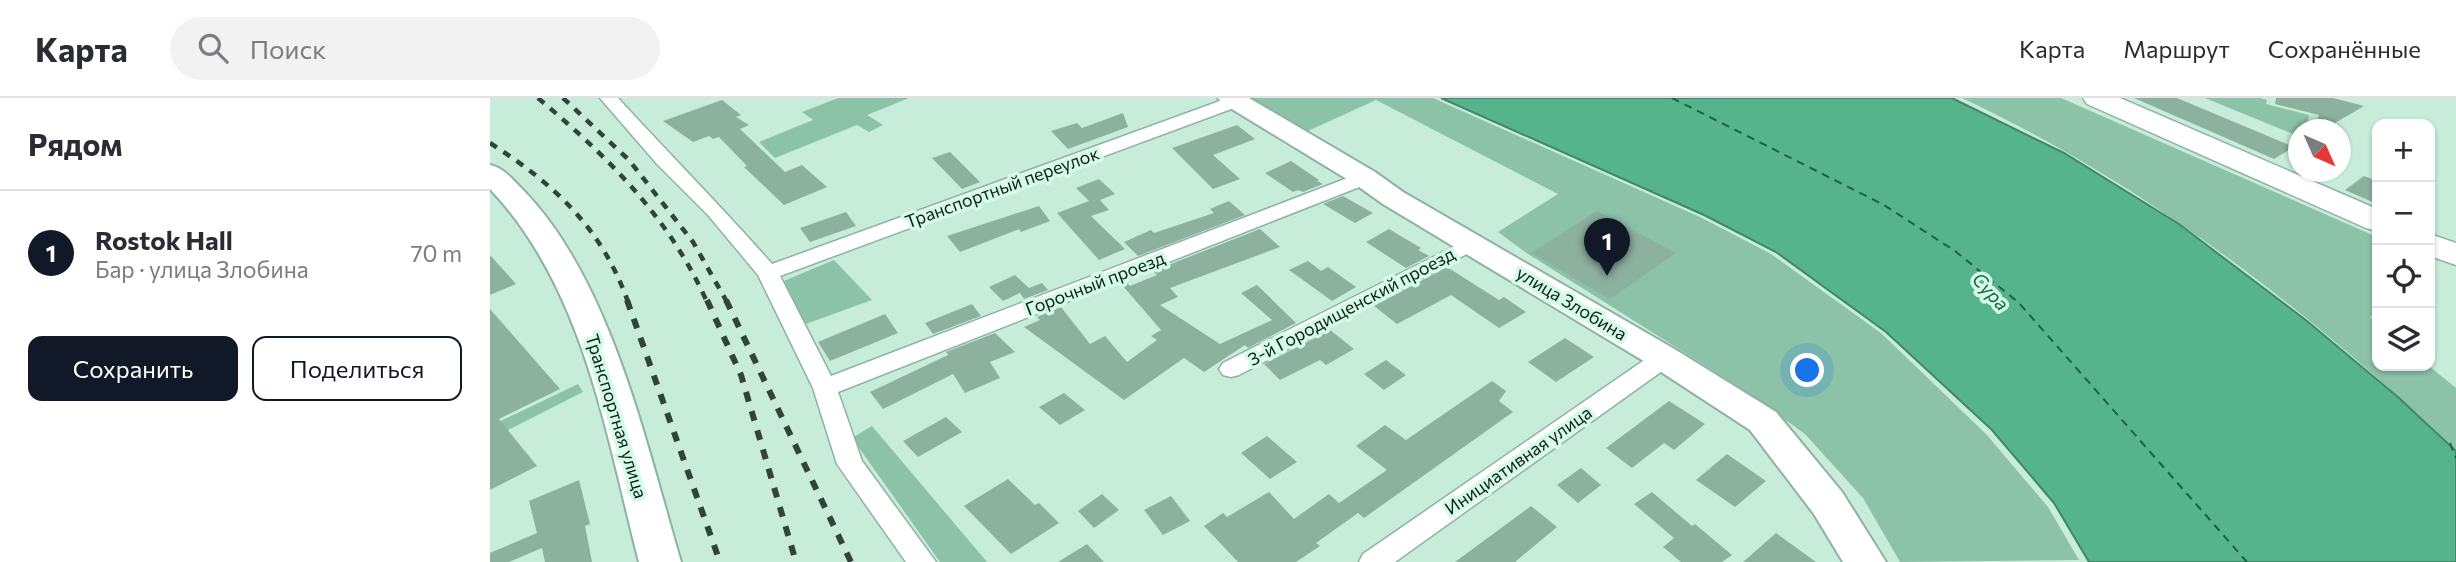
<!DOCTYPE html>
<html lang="ru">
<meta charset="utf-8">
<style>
body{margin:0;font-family:Commissioner,sans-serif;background:#f2f2f3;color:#2b2b33}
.controls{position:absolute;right:21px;top:21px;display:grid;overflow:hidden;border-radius:14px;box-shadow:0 2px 5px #0004}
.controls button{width:63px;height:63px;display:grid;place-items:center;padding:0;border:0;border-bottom:2px solid #e1e1e2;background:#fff;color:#2b2b33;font:35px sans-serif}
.compass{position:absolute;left:1798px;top:21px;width:63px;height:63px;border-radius:50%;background:#fff;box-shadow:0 2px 5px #0004;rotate:135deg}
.you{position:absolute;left:1318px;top:273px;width:24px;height:24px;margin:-18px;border:5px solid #fff;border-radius:50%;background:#1a73e8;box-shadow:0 0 0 10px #1a73e833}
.badge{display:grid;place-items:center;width:46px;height:46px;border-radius:50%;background:#111827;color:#fff;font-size:23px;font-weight:700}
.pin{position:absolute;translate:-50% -58px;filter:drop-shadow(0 2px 4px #0008)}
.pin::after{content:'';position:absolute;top:37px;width:24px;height:21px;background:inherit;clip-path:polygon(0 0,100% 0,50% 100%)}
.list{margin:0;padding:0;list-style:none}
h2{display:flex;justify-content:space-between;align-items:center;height:91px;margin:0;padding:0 28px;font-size:30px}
h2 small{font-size:23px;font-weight:400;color:#7c7c81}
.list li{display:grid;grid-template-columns:46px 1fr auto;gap:21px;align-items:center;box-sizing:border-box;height:126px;padding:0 28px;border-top:2px solid #e1e1e2}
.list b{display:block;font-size:26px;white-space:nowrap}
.list p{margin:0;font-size:23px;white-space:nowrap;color:#7c7c81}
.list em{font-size:23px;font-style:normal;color:#7c7c81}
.actions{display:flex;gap:14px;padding:21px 28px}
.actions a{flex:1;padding:16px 0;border:2px solid #111827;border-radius:14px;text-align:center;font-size:24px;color:#111827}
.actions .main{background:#111827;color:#fff}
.icon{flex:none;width:38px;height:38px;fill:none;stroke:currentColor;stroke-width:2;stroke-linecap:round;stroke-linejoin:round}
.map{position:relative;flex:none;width:1966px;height:464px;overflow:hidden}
header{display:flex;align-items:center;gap:42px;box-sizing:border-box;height:98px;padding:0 35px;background:#fff;border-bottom:2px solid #e1e1e2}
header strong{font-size:33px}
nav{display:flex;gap:38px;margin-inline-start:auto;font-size:24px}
.search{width:490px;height:63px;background:#f2f2f3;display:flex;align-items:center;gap:18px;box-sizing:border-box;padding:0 24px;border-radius:38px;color:#7c7c81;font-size:26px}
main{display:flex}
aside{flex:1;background:#fff}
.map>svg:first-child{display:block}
.green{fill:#8cc2a8}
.water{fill:#55b48c;stroke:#41876a;stroke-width:2}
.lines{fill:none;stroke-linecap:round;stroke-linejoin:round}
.ferry{stroke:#1b6247;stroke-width:2;stroke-dasharray:8 6;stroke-linecap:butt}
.building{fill:#8db19f}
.street-casing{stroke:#8eb3a1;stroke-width:3}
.secondary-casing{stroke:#8eb3a1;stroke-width:4}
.primary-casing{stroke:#8eb3a1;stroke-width:3}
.street{fill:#fff;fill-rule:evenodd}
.secondary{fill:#fff;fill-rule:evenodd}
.primary{fill:#fff;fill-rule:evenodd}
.rail-far1{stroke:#31433b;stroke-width:4.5;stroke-dasharray:8 8;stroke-linecap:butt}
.rail{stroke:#31433b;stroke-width:6;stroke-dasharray:10 10;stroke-linecap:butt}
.labels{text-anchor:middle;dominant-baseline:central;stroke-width:7;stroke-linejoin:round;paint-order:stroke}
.street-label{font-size:18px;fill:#111f19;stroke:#d4fbe7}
.water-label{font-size:19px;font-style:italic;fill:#1b6247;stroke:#d4fbe7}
</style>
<header>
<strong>Карта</strong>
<div class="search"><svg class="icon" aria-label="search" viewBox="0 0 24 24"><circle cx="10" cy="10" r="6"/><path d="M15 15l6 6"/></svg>Поиск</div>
<nav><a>Карта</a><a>Маршрут</a><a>Сохранённые</a></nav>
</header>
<main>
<aside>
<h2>Рядом<small></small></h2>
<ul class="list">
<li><span class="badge">1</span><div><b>Rostok Hall</b><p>Бар · улица Злобина</p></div><em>70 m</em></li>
</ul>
<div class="actions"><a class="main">Сохранить</a><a>Поделиться</a></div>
</aside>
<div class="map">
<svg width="1966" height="464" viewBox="0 0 1966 464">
<rect width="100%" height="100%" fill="#c7edda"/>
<!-- green -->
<path class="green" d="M348,0H419L377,17L393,27L379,34L367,27L285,60L269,44L323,22L312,14Z
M759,0H943L1210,119L1281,156L1391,235L1497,337L1558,409L1589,462L1410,464L1373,400L1315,336L1257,294L1035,154L1008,134L1068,96L886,2L818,33Z
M1472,0H1571L1887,139V213L1880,219L1887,225V268H1939L1966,290V352C1818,212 1657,87 1472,0Z
M1715,0H1770L1777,2L1776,6L1819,17L1816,31L1808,32V38Z
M344,162L382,202L313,227L289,185Z
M88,286L93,294L0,341V328Z
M382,328L497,464H450L362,340Z"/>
<!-- water -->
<path class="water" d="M951,0H1462L1574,55L1689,126L1817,223L1909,300L1966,353V464H1599L1564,405L1502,332L1396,234L1286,154L1214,117Z"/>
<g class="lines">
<!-- ferry -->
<path class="ferry" d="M1182,0L1394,107L1465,153L1529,205L1757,464
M1960,345L1966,360"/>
</g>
<!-- building -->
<path class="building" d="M1644,0H1687L1804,49L1784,61Z
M1786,0H1843L1874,8L1833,32H1825L1829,17L1785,6Z
M232,2L251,17L246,19L259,27L250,31L295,74L312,67L337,89L294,107L254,69L257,68L229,39L223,41L219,38L203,44L173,23Z
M633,15L638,29L578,51L561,33L587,25L592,30Z
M747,27L765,41L723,57L750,81L723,91L682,50Z
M460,54L490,84L472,91L442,60Z
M801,63L829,82L827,83L833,86L813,94L808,92L803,94L775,75Z
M1874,78L1887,83V106L1855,92Z
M609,81L625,96L610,102L619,112L601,118L635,151L609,162L567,115L599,103L586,90Z
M853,98L883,115L865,125L833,106Z
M739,103L755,117L648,158L634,144L661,132L664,135L724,115L720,111Z
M549,108L560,123L531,134L529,131L470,154L457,138Z
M1107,113L1186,155L1120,201L1041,155Z
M356,114L366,128L320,144L310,130Z
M770,131L790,149L680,190L688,199L670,207L730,246L782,222L751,195L767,187L806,225L758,250L755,247L714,274L694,260L634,302L534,229L550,222L547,219L571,209L600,246L615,238L637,264L667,242L661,238L671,232L633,188L636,184L640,188L667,177L663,173Z
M899,131L931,150L928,152L939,158L916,170L876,144Z
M0,157L26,186L0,197Z
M818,163L831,173L838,169L866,189L842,203L799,172Z
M957,169L1009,202L1014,199L1036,214L1009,230L961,197L907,226L884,208Z
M525,177L539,190L552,185L558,192L534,201L530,195L513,203L499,189Z
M482,206L491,218L443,236L435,225Z
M0,211L70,291L9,321L47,368L0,392Z
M395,216L408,235L340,263L328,244Z
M840,232L864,251L836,267L830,262L790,282L774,266Z
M505,235L525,254L500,264L510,280L475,295L463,276L393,311L380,294L458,257L456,254Z
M1075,240L1104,259L1066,284L1038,264Z
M896,262L916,277L894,292L874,276Z
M1002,283L1016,293L1009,303L1023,314L874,420L868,415L826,445L830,448L806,464H748L714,428L733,415L737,419L779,394L804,421L839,396L849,405L897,372L866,348L895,327L916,342Z
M574,295L595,312L570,327L549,309Z
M1179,303L1215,326L1184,352L1174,345L1142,370L1116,350Z
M456,319L472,334L428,359L413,343Z
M777,338L807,364L780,381L751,355Z
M1237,356L1276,383L1245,409L1206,382Z
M1091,370L1111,387L1088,405L1067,387Z
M518,381L545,407L549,405L569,425L521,456L474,408Z
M89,382L100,426L95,428L102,464H55L52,450L19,464H0V455L47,435L39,403Z
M1162,394L1202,428L1205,426L1242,457L1232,464H1191L1173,449L1184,440L1144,406Z
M612,396L629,412L604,430L588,413Z
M681,398L700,423L673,437L654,412Z
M1041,408L1067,429L1025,464H965Z
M1286,435L1326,464H1253Z
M597,446L614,464H568Z"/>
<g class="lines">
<defs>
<path id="street" d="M110,0H128C179,56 232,109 282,166L738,0H753L755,3L752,7L290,178L341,278L868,76L875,74L885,80L882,84L348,294L372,363L446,464H416L347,366L323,290L268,177L218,117L167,66Z
M981,140L988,142L991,146L988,150L749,277L741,279L733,277L729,271L733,265Z
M1174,252L1182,254L1186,260L1182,266L905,464H869L873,456L1166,254Z"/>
<path id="secondary" d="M728,0H759L885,74L913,94L1186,252L1286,314L1352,394L1396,464H1353L1324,416L1260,332L1162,268L893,106L865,86L732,5Z
M0,67C14,70 23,82 33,92C121,182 156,346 191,464H149C116,337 94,190 0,91Z"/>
<path id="primary" d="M1593,0H1630L1887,111V133L1876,130L1597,6Z
M1940,136L1966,145V167L1940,158Z"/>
</defs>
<!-- street casing -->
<use href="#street" class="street-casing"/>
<!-- secondary casing -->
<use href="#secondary" class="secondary-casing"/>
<!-- primary casing -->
<use href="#primary" class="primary-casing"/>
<!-- street -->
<use href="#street" class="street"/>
<!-- secondary -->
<use href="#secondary" class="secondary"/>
<!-- primary -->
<use href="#primary" class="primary"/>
<!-- rail-far1 -->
<path class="rail-far1" d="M48,0C118,59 179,119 217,204
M73,0L139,62L203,144L237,204
M0,45C64,86 112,130 138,204"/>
<!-- rail -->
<path class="rail" d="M137,202L230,464
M217,202L251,277L306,464
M236,202L361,464"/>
</g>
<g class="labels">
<!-- street labels -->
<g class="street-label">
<text transform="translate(512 89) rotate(-20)">Транспортный переулок</text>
<text transform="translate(605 185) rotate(-21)">Горочный проезд</text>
<text transform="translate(1082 205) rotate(31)">улица Злобина</text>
<text transform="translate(861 208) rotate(-28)">3-й Городищенский проезд</text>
<text transform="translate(127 318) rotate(73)">Транспортная улица</text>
<text transform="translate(1028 362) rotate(-35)">Инициативная улица</text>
</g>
<!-- water labels -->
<g class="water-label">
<text transform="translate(1501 193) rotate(47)">Сура</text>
</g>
</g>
</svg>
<div class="controls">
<button>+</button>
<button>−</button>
<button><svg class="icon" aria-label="locate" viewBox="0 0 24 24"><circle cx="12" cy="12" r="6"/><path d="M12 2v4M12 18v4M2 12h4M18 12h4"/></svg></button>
<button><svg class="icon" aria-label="layers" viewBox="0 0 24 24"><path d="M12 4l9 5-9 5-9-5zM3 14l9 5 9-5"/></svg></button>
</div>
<svg class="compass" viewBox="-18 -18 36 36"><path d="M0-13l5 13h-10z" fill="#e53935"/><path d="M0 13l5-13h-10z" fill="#7c7c81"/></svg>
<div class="you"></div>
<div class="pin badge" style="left:1117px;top:178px">1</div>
</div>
</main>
